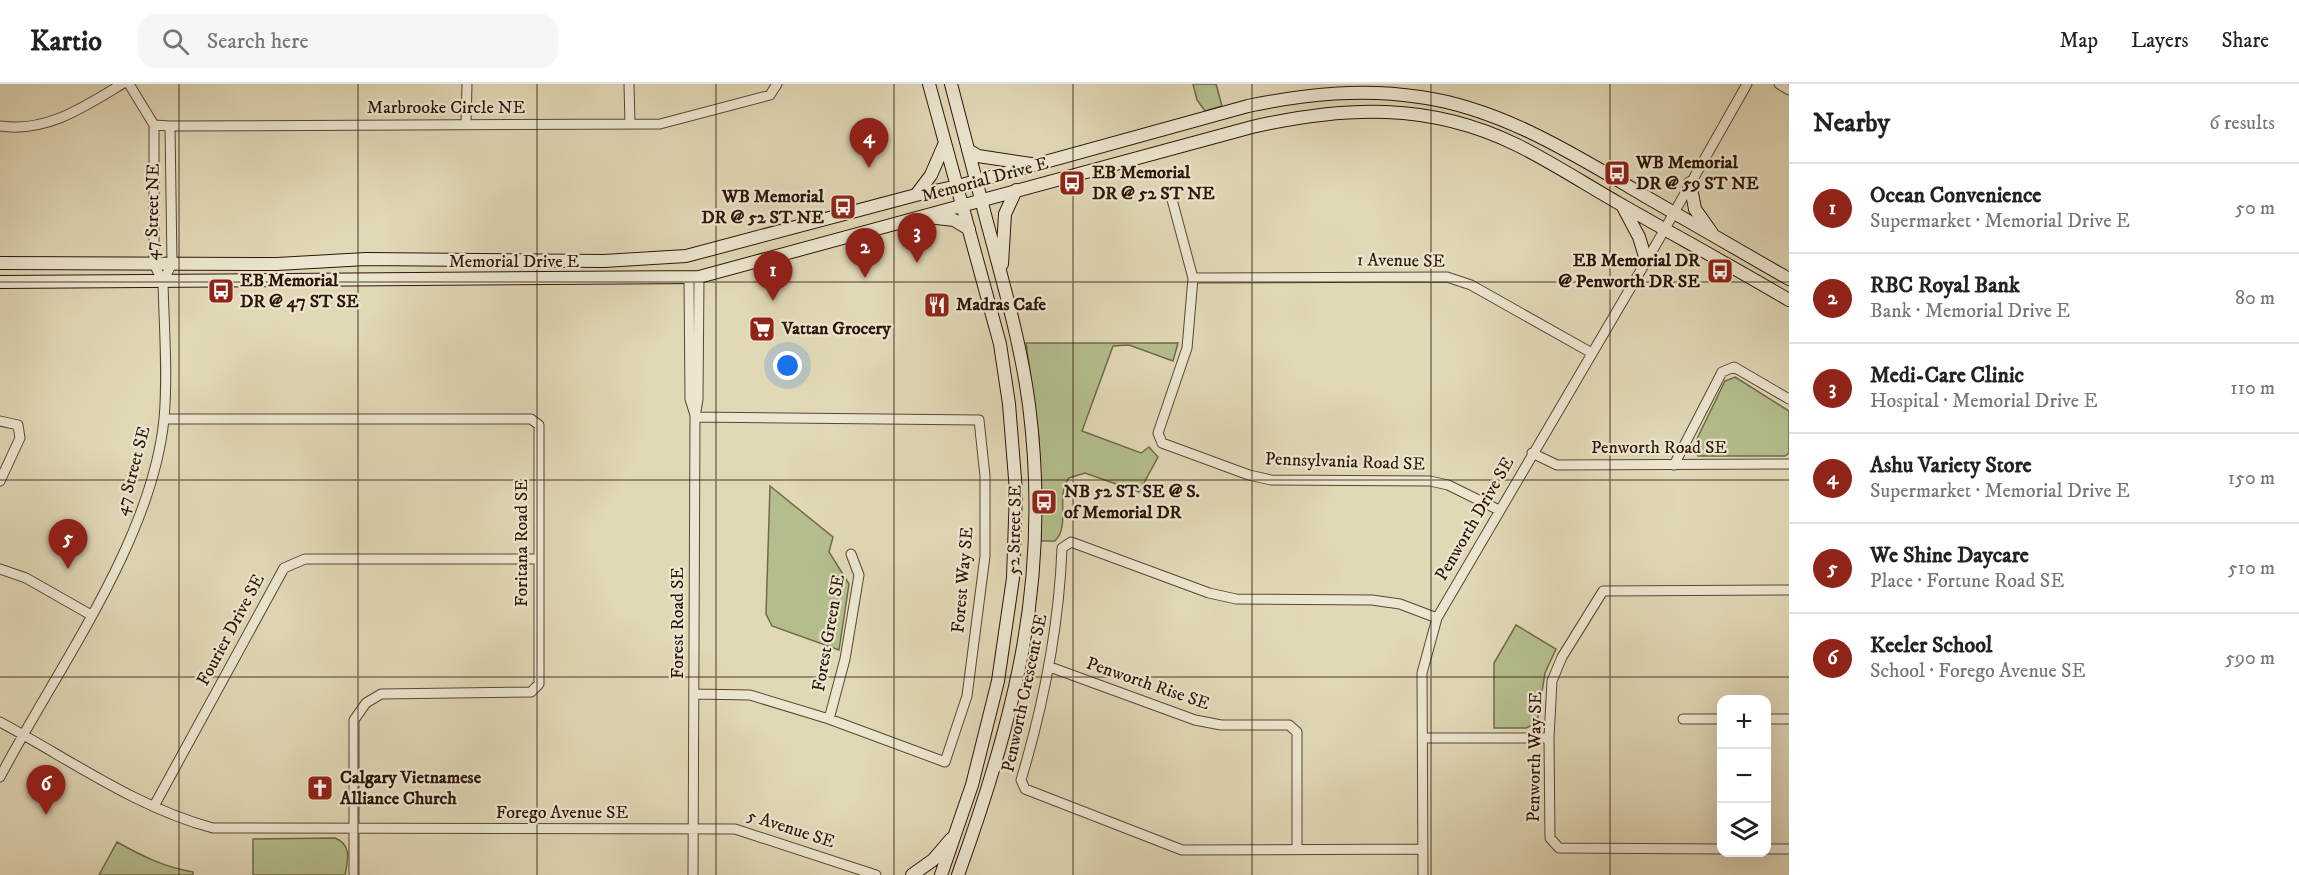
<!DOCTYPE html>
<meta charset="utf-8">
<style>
body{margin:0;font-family:"IM FELL DW Pica",serif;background:#f6f6f6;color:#222}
.controls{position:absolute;right:18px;bottom:18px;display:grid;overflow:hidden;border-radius:12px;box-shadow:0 6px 24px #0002}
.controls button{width:54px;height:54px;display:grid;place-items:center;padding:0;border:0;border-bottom:2px solid #e0e0e0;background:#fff;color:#222;font:30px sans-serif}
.you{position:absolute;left:788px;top:282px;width:21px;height:21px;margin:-15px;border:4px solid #fff;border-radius:50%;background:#1a73e8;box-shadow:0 0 0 9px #1a73e833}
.badge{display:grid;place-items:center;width:39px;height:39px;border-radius:50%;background:#8f2418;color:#fff;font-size:20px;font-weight:700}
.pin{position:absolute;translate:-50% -50px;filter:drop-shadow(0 2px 3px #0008)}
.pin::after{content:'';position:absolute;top:32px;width:21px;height:18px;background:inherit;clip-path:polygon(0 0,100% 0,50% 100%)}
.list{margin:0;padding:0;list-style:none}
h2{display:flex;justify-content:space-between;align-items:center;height:78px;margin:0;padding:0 24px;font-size:26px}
h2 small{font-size:20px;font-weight:400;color:#767676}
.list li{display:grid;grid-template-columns:39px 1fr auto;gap:18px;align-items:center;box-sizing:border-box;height:90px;padding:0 24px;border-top:2px solid #e0e0e0}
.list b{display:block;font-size:22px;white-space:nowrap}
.list p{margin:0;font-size:20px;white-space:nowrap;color:#767676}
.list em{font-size:20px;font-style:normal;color:#767676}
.icon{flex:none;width:33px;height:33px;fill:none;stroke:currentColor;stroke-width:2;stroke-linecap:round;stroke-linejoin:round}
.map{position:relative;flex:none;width:1789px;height:791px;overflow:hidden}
header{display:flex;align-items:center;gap:36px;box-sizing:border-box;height:84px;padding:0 30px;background:#fff;border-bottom:2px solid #e0e0e0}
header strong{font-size:28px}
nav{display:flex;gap:33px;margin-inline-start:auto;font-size:21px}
.search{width:420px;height:54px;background:#f6f6f6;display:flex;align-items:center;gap:15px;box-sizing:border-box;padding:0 21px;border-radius:18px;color:#767676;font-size:22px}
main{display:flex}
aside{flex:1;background:#fff}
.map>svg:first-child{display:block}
.green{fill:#b4be8d;stroke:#706a4a;stroke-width:1.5}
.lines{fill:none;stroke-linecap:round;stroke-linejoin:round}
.minor-casing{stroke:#5a4634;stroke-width:11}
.secondary-casing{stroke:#2d1508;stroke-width:14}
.minor{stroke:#ece6d0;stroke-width:9}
.secondary{stroke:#ece6d0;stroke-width:12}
.grid{fill:none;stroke:#2d1508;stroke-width:1.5;stroke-opacity:0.55}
.labels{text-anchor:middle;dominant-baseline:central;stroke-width:4.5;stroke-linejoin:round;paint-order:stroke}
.street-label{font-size:18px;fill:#2d1508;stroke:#ece6d0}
.poi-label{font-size:18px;font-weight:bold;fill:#2d1508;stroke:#ece6d0;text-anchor:start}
</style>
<header>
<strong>Kartio</strong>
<div class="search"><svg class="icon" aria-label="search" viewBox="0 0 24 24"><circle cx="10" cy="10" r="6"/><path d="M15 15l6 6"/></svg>Search here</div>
<nav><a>Map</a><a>Layers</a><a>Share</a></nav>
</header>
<main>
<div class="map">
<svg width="1789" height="791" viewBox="0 0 1789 791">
<rect width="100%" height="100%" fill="#e1d8b6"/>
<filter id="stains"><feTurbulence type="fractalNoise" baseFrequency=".00333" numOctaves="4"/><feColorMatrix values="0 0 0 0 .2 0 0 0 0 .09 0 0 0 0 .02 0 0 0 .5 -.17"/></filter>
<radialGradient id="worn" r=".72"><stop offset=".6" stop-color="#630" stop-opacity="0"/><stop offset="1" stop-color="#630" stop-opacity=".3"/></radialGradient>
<!-- green -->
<path class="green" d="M1193,0H1216L1222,22L1205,27L1197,16Z
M1026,259H1178L1173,277L1129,261L1113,262L1082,347L1141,369L1149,363L1158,373L1139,408L1085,389L1069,394C1055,412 1071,441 1055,457H1041L1039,354Z
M1735,293L1789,327V369L1785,372H1698L1694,361L1725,297Z
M770,402L833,453L829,468L849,500L839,566L772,542L766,530Z
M1516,541L1556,565L1545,589L1537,639L1526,644H1494V579Z
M335,754C352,761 348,775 345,791H253V755Z
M117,758C142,772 164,783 193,788V791H99Z"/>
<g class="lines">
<defs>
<path id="minor" d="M129,0L154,41L170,42L660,40L770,11L777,0
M629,0L630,40
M1779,0L1789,6
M466,40L467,0
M0,42C46,49 84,23 122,0
M1170,108L1193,194L1187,264L1158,349L1162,359L1249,391L1271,396L1430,397L1448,401L1499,426
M689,194L690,315L695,331
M1193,194L1447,193L1471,201L1590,268
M163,198L172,179L170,42
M164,335H531L539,341V600L531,608L381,610L366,619L354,636V791
M0,337L18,341L20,354L0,397
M1532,369L1557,381L1789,380
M1674,381L1722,288L1734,283L1789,315
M0,485L26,494L91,531
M1050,583L1195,636L1221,641H1289L1297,648V765
M694,610L750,611L829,635L945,678L967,612L985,472V392L979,336L695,333
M829,635L845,575L859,491L851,470
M1683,635H1722
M1766,635H1789
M0,638C69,675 137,724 213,744L735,745L876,791
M1423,654H1549
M0,693C56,586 152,457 164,335C168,291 164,243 163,198L154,180V41
M154,722L284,484L305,475H537
M1423,765L1182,766L1025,705L1021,696C1044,619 1059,544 1062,464L1071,458L1209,509L1236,515L1372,516L1400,520L1437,534
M1722,765L1559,764L1550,754L1549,654L1552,597L1562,573L1603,507L1789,506
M1766,765H1789
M693,791L695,333L698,315L699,193
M1423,791L1422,589L1437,534L1658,157L1747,0"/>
<path id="secondary" d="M929,0L1000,260L1009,320L1016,407L1013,494L998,597L972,701L941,791
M951,0C962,41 972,82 983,123C1000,189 1020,253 1029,321C1051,493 1016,631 958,791
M968,66L978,72L1031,80
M1690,99L1695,125L1712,149
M916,111L931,91L944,61
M1622,121L1639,153L1646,176
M928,133L954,136L969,145
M0,179L277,180L366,175L604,177L686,172L916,111L958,102L1248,22C1306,10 1362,4 1420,13C1500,24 1574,70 1643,111C1692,139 1740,167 1789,195
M1002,180L1005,130L1016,106
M0,198L699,193L1252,43C1344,22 1430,18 1517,61C1553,79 1585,100 1620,120C1676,152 1733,183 1789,216
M912,791L933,776L951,755"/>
</defs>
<!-- minor casing -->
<use href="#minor" class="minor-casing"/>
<!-- secondary casing -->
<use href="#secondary" class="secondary-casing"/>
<!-- minor -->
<use href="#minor" class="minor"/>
<!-- secondary -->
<use href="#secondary" class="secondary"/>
</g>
<!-- grid -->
<path class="grid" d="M179,0V791M358,0V791M537,0V791M716,0V791M894,0V791M1073,0V791M1252,0V791M1431,0V791M1610,0V791M0,198H1789M0,396H1789M0,593H1789"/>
<!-- icons -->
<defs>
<symbol id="bus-square" viewBox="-11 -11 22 22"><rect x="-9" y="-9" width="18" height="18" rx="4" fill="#8f2418" stroke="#ece6d0"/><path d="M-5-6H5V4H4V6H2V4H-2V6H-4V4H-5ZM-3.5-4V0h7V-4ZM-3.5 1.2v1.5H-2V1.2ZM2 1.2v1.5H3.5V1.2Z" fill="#fff"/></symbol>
<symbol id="restaurant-square" viewBox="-11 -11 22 22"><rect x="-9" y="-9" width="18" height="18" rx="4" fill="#8f2418" stroke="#ece6d0"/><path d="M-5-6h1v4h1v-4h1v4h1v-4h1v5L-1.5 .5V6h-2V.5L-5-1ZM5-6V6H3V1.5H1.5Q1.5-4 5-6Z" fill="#fff"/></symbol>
<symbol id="supermarket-square" viewBox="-11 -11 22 22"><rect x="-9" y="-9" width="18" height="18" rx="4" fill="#8f2418" stroke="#ece6d0"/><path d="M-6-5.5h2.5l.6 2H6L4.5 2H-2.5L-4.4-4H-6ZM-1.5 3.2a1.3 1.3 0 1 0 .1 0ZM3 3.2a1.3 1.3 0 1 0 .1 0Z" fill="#fff"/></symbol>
<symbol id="church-square" viewBox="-11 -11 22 22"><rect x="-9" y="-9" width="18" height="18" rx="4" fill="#8f2418" stroke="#ece6d0"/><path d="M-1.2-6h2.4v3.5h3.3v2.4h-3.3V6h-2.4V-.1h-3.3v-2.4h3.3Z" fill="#fff"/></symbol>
</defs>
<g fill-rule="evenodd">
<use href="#bus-square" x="1602" y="74" width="30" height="30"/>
<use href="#bus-square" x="1057" y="84" width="30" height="30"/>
<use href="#bus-square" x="828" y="108" width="30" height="30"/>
<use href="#bus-square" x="1705" y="172" width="30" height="30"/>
<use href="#bus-square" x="206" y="192" width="30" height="30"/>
<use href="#restaurant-square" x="922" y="206" width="30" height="30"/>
<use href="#supermarket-square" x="747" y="230" width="30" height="30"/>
<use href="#bus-square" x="1029" y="403" width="30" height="30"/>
<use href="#church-square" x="305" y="689" width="30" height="30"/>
</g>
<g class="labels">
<!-- street labels -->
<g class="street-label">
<text x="446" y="24">Marbrooke Circle NE</text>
<text transform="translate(985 96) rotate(-15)">Memorial Drive E</text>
<text transform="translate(153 128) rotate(-89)">47 Street NE</text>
<text transform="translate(1401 177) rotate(1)">1 Avenue SE</text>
<text x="514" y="178">Memorial Drive E</text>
<text x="1659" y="364">Penworth Road SE</text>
<text transform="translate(1345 378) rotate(2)">Pennsylvania Road SE</text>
<text transform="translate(133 387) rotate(-75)">47 Street SE</text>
<text transform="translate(1475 435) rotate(-60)">Penworth Drive SE</text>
<text transform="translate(1015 446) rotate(-89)">52 Street SE</text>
<text transform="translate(522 459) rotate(-90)">Foritana Road SE</text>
<text transform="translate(963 496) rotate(-85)">Forest Way SE</text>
<text transform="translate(678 539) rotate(-90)">Forest Road SE</text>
<text transform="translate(231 546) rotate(-62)">Fourier Drive SE</text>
<text transform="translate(829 549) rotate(-80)">Forest Green SE</text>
<text transform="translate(1148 600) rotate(19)">Penworth Rise SE</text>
<text transform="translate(1025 609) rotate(-78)">Penworth Crescent SE</text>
<text transform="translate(1535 673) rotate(-89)">Penworth Way SE</text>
<text x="562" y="729">Forego Avenue SE</text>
<text transform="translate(791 745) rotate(18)">5 Avenue SE</text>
</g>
<!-- poi labels -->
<g class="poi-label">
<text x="1636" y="79">WB Memorial<tspan x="1636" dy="21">DR @ 59 ST NE</tspan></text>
<text x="1092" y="89">EB Memorial<tspan x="1092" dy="21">DR @ 52 ST NE</tspan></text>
<text x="824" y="113" text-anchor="end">WB Memorial<tspan x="824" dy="21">DR @ 52 ST NE</tspan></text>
<text x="1700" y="177" text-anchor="end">EB Memorial DR<tspan x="1700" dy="21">@ Penworth DR SE</tspan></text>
<text x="240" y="197">EB Memorial<tspan x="240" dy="21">DR @ 47 ST SE</tspan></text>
<text x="956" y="221">Madras Cafe</text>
<text x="782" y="245">Vattan Grocery</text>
<text x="1064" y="408">NB 52 ST SE @ S.<tspan x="1064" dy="21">of Memorial DR</tspan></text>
<text x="340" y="694">Calgary Vietnamese<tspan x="340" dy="21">Alliance Church</tspan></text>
</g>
</g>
<rect width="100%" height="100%" filter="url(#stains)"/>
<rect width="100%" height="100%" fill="url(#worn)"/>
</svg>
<div class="controls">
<button>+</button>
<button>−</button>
<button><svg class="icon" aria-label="layers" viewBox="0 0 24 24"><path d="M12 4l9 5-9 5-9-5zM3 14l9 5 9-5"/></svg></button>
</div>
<div class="you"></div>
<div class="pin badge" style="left:773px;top:217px">1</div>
<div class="pin badge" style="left:865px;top:194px">2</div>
<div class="pin badge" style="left:917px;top:179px">3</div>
<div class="pin badge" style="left:869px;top:84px">4</div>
<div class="pin badge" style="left:68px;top:485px">5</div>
<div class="pin badge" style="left:46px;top:731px">6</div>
</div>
<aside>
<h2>Nearby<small>6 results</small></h2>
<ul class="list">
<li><span class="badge">1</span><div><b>Ocean Convenience</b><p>Supermarket · Memorial Drive E</p></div><em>50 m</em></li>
<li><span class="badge">2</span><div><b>RBC Royal Bank</b><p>Bank · Memorial Drive E</p></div><em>80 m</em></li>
<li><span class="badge">3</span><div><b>Medi-Care Clinic</b><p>Hospital · Memorial Drive E</p></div><em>110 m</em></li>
<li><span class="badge">4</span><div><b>Ashu Variety Store</b><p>Supermarket · Memorial Drive E</p></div><em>150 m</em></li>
<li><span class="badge">5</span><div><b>We Shine Daycare</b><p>Place · Fortune Road SE</p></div><em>510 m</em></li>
<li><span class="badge">6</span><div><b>Keeler School</b><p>School · Forego Avenue SE</p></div><em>590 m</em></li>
</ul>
</aside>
</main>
